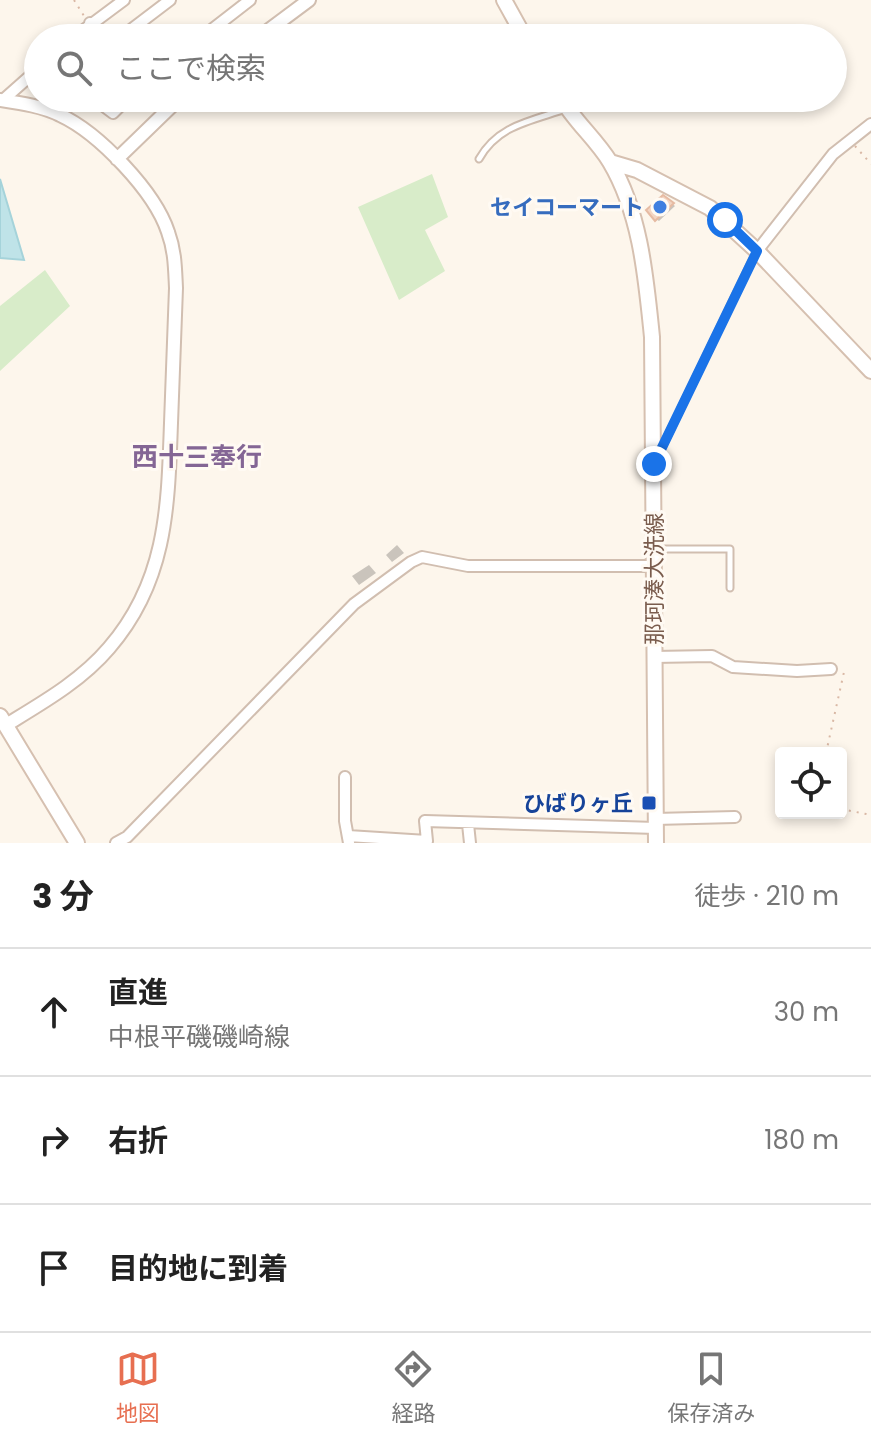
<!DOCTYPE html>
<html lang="ja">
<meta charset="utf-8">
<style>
body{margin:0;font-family:Poppins,"Noto Sans JP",sans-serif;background:#f6f6f6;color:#222}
.controls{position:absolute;right:24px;bottom:24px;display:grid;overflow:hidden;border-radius:8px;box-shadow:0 4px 12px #0003}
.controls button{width:72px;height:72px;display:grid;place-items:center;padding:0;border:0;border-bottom:2px solid #e0e0e0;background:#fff;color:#222;font:40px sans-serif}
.stop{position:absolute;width:24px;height:24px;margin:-18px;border:6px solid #1a73e8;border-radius:50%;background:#fff}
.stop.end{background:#1a73e8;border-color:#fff;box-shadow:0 2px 8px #0008}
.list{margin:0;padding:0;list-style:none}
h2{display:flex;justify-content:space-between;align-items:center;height:104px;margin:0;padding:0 32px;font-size:34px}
h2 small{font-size:26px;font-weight:400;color:#767676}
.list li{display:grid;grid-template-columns:52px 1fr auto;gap:24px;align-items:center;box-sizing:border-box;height:128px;padding:0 32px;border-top:2px solid #e0e0e0}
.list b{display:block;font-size:30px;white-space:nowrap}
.list p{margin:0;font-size:26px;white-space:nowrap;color:#767676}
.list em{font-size:26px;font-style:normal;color:#767676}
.icon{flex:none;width:44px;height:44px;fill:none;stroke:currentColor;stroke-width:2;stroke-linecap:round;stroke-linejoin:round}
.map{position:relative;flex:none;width:871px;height:843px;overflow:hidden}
.search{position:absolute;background:#fff;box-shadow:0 4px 12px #0003;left:24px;right:24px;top:24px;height:88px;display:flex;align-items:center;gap:20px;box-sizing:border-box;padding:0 28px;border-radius:44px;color:#767676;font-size:30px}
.sheet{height:488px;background:#fff}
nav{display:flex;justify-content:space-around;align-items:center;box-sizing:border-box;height:112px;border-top:2px solid #e0e0e0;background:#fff;font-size:22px;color:#767676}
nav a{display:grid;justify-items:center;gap:4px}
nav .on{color:#e76f51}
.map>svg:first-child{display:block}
.green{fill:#d8ecc9}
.water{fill:#bfe3e8;stroke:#a5d3da;stroke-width:2}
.shadow{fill:#0003}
.building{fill:#f3d5c3;stroke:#e6bba3;stroke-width:2}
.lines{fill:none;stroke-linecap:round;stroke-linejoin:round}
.service-casing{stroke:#d1beb0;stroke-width:9}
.minor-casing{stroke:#d1beb0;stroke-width:14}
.tertiary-casing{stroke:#d1beb0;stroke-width:16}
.secondary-casing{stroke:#d6c0b0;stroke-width:18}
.path{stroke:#d9b8a5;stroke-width:2;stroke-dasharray:2 6;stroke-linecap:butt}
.service{stroke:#fff;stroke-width:5}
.minor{stroke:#fff;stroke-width:10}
.tertiary{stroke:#fff;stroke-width:12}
.secondary{stroke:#fff;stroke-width:14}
.route{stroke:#1a73e8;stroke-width:10}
.shop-dot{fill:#3f7fe0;stroke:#fffaf3;stroke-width:3}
.transit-dot{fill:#1a4fb4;stroke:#fffaf3;stroke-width:3}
.labels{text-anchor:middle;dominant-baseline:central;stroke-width:6;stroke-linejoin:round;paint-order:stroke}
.shop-label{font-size:22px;font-weight:bold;fill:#366cbe;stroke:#fffaf3;text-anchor:end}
.street-label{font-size:22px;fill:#7a5c4d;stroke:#fffaf3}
.transit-label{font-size:22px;font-weight:bold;fill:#164399;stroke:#fffaf3;text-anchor:end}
.quarter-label{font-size:26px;font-weight:bold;fill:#846695;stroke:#fffaf3}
</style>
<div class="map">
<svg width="871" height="843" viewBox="0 0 871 843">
<rect width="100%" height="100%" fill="#fdf6ec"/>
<!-- green -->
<path class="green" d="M432,174L448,217L425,230L445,271L399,300L358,207Z
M45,270L70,306L0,371V306Z"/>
<!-- water -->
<path class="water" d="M0,179L24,260L0,258Z"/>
<!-- shadow -->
<path class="shadow" d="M666,199L675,206L659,221L656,219Z
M397,545L404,553L392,562L386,555Z
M369,565L376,573L359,585L352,576Z"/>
<!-- building -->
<path class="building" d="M663,195L674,203L655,221L646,210Z"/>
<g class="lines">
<defs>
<path id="service" d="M479,159C498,125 531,121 566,109
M658,456L756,252
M656,549H730V588"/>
<path id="minor" d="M90,23L104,38
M73,38L124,0
M120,38L170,0
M201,38L250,0
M93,98L113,113L128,98
M3,100L38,69
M757,251L833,154L871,124
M654,657L712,656L733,667L797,671L831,669
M345,777V821L349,843
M655,819L735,817
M468,824L470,843
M348,836L427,841L425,821L656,828
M116,843L127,837L354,604L411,562L422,557L468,566H655"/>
<path id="tertiary" d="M258,38L309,0
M0,100C20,103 42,106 60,115C99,133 155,192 168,232C175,251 175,268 176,288C174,333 173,378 171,423C168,507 167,581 109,648C81,681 42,703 6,725
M117,159L180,98"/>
<path id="secondary" d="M504,0L525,38
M561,98C574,121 596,139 610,162C641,214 646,279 652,337L656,843
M610,162L637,170L710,208L757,251L871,371
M0,716L77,843"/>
</defs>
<!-- service casing -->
<use href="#service" class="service-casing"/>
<!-- minor casing -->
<use href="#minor" class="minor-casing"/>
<!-- tertiary casing -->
<use href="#tertiary" class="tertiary-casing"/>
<!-- secondary casing -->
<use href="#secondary" class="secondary-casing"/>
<!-- path -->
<path class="path" d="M74,0L84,16
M855,146L871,164
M826,753L844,672L840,671
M841,809L871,815"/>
<!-- service -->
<use href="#service" class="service"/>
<!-- minor -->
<use href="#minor" class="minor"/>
<!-- tertiary -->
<use href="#tertiary" class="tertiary"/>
<!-- secondary -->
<use href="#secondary" class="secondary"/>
</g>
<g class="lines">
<!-- route -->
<path class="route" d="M654,464L757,251L725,220"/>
</g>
<!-- markers -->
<circle class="shop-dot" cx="660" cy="207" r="8"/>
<rect class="transit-dot" x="641" y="795" width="16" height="16" rx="4"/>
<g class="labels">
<!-- shop labels -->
<g class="shop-label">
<text x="644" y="207">セイコーマート</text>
</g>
<!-- street labels -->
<g class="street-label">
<text transform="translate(654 579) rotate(-90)">那珂湊大洗線</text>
</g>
<!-- transit labels -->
<g class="transit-label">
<text x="633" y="803">ひばりヶ丘</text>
</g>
<!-- quarter labels -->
<g class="quarter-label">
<text x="197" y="457">西十三奉行</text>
</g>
</g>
</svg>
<div class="controls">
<button><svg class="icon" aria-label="locate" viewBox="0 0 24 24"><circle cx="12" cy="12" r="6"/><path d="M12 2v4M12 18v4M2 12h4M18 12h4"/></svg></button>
</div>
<div class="stop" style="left:725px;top:220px"></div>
<div class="stop end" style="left:654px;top:464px"></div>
<div class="search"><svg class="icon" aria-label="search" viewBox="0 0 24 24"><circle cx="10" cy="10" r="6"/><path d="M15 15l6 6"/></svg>ここで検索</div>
</div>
<section class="sheet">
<h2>3 分<small>徒歩 · 210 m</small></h2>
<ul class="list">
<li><svg class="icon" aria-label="ahead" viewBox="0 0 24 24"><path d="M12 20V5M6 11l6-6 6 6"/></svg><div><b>直進</b><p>中根平磯磯崎線</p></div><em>30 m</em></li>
<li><svg class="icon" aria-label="right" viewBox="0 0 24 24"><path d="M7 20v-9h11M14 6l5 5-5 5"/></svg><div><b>右折</b></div><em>180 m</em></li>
<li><svg class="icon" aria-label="arrive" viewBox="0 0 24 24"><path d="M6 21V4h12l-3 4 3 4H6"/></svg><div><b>目的地に到着</b></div></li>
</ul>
</section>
<nav>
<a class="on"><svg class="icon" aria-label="map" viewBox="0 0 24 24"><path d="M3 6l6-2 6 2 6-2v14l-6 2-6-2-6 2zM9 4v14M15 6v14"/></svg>地図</a>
<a><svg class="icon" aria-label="directions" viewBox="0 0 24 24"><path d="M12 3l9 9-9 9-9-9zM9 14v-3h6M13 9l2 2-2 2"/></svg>経路</a>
<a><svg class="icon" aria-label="saved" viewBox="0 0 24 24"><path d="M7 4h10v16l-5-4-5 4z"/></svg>保存済み</a>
</nav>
